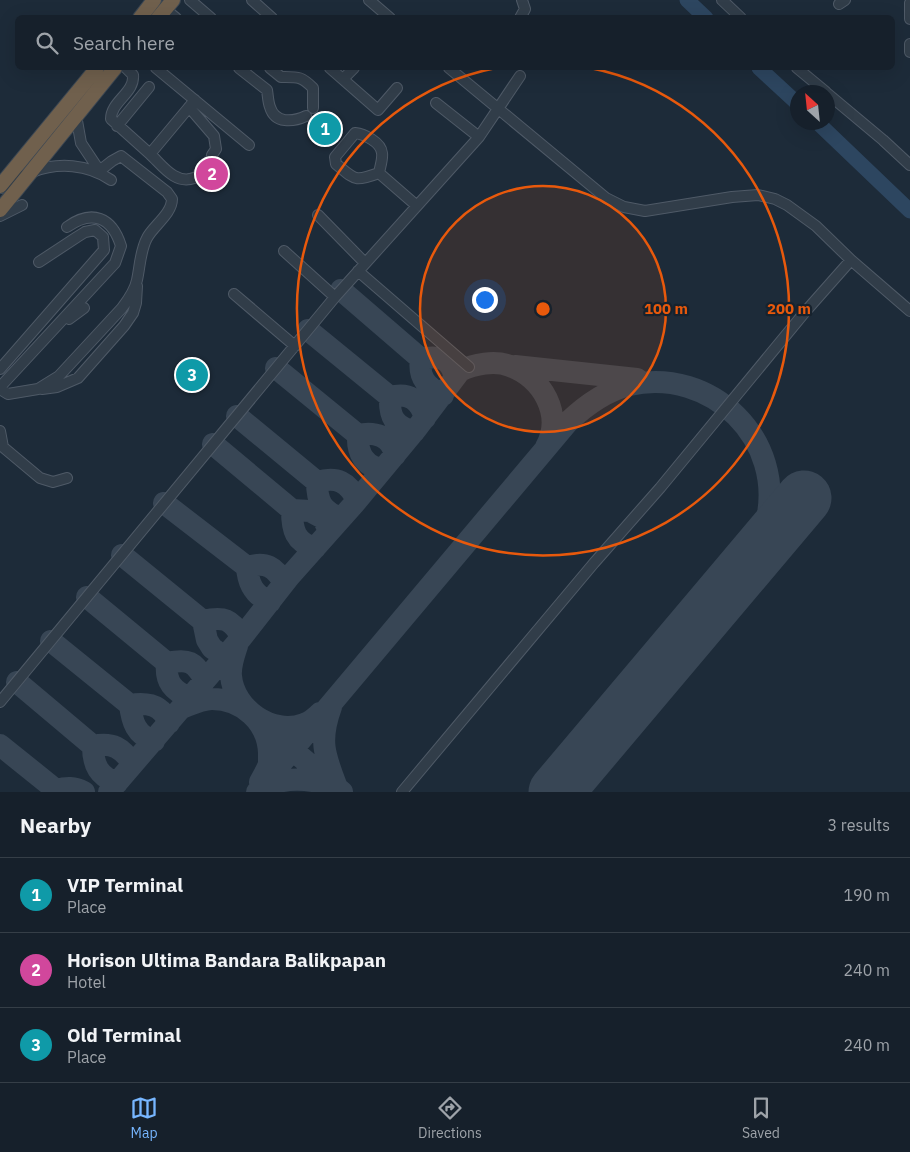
<!DOCTYPE html>
<style>
body{margin:0;font-family:"IBM Plex Sans",sans-serif;background:#232d37;color:#f1f3f6}
.compass{position:absolute;left:790px;top:85px;width:45px;height:45px;border-radius:50%;background:#16202b;box-shadow:0 5px 20px #0002;rotate:333deg}
.you{position:absolute;left:484px;top:299px;width:18px;height:18px;margin:-12px;border:4px solid #fff;border-radius:50%;background:#1a73e8;box-shadow:0 0 0 8px #1a73e833}
.badge{display:grid;place-items:center;width:32px;height:32px;border-radius:50%;background:#77b6ff;color:#fff;font-size:16px;font-weight:700}
.pin{position:absolute;translate:-50% -50%;border:2px solid #fff;box-shadow:0 1px 5px #0006}
.list{margin:0;padding:0;list-style:none}
h2{display:flex;justify-content:space-between;align-items:center;height:65px;margin:0;padding:0 20px;font-size:21px}
h2 small{font-size:16px;font-weight:400;color:#9ea3a9}
.list li{display:grid;grid-template-columns:32px 1fr auto;gap:15px;align-items:center;box-sizing:border-box;height:75px;padding:0 20px;border-top:1px solid #353e47}
.list b{display:block;font-size:19px;white-space:nowrap}
.list p{margin:0;font-size:16px;white-space:nowrap;color:#9ea3a9}
.list em{font-size:16px;font-style:normal;color:#9ea3a9}
.icon{flex:none;width:28px;height:28px;fill:none;stroke:currentColor;stroke-width:2;stroke-linecap:round;stroke-linejoin:round}
.map{position:relative;flex:none;width:910px;height:792px;overflow:hidden}
.search{position:absolute;background:#16202b;box-shadow:0 5px 20px #0002;left:15px;right:15px;top:15px;height:55px;display:flex;align-items:center;gap:12px;box-sizing:border-box;padding:0 18px;border-radius:8px;color:#9ea3a9;font-size:19px}
.sheet{height:290px;background:#16202b}
nav{display:flex;justify-content:space-around;align-items:center;box-sizing:border-box;height:70px;border-top:1px solid #353e47;background:#16202b;font-size:14px;color:#9ea3a9}
nav a{display:grid;justify-items:center;gap:2px}
nav .on{color:#77b6ff}
.map>svg:first-child{display:block}
.lines{fill:none;stroke-linecap:round;stroke-linejoin:round}
.river{stroke:#2d4660;stroke-width:15}
.taxiway{stroke:#384655;stroke-width:22}
.runway{stroke:#384655;stroke-width:55}
.minor-tunnel{stroke:#32404e;stroke-width:10;stroke-dasharray:10 5;stroke-linecap:butt}
.minor-casing{stroke:#4f5a67;stroke-width:12}
.highway-casing{stroke:#3c4753;stroke-width:16}
.minor{stroke:#313d49;stroke-width:10}
.highway{stroke:#70604d;stroke-width:14}
.ring{fill:none;stroke:#e8590c;stroke-width:2.5}
.centre{fill:#e8590c;stroke:#17222d;stroke-width:2.5}
.ring-label{font-size:15px;text-anchor:middle;font-weight:bold;fill:#e8590c;stroke:#17222d;stroke-width:4.5;stroke-linejoin:round;paint-order:stroke}
</style>
<div class="map">
<svg width="910" height="792" viewBox="0 0 910 792">
<rect width="100%" height="100%" fill="#1d2b39"/>
<g class="lines">
<!-- river -->
<path class="river" d="M687,0L706,18
M759,68L798,104
M817,122L910,211"/>
<!-- taxiway -->
<path class="taxiway" d="M341,290L421,359
M308,330L390,397C389,418 395,426 414,432
M421,359C418,377 426,387 443,395
M421,359C439,355 450,358 455,377
M515,366L637,379
M276,368L358,435
M390,397C409,392 420,400 425,418
M237,416L317,482C317,502 322,511 341,518
M358,435C374,431 392,436 395,455
M358,435C357,453 364,467 383,469
M213,444L292,510L310,511L323,518L328,529
M317,482C337,476 348,482 357,500
M164,503L247,567C248,584 254,595 270,602
M292,510C292,530 295,542 315,548
M122,555L203,621L207,640L212,648L225,657
M247,567C266,561 275,567 284,583
M87,597L167,663
M203,621C224,616 231,619 242,637
M51,641L130,705C132,722 136,735 154,741
M237,646C234,655 230,666 231,676C234,709 272,736 304,724C310,722 316,717 320,713
M167,663C189,659 194,661 205,680
M167,663C165,682 173,691 190,698
M17,682L93,746C93,766 99,776 117,783
M130,705C148,702 162,705 169,723
M331,707C319,740 324,754 336,785
M182,708C192,704 202,699 212,699C242,699 268,722 269,753C269,756 269,761 269,764C267,770 263,776 260,782
M282,741L342,792
M0,745L56,790L57,792
M93,746C113,742 122,748 133,764
M56,790C67,787 74,787 84,792
M260,791C282,775 308,778 332,786
M109,792L242,637L289,577L354,504L417,428L460,371C474,364 495,360 510,366C542,377 564,415 546,447
M257,792L568,422C586,405 605,391 629,385C711,366 787,440 766,523C761,545 746,564 733,582"/>
<!-- runway -->
<path class="runway" d="M556,792L804,498"/>
<!-- minor-tunnel -->
<path class="minor-tunnel" d="M194,178L212,155"/>
<defs>
<path id="minor" d="M190,0L211,18
M252,0L272,18
M369,0L390,18
M722,0L741,18
M910,3V19
M839,4L845,0
M165,9L176,18
M520,18L525,9L522,0
M910,44V52
M126,68L133,75C135,93 111,101 111,119L150,154L195,100
M156,68L249,145
M239,68L267,90C268,96 268,102 270,107C275,124 293,122 306,116
M270,68L281,77C298,77 301,76 313,88V108
M330,68L378,110L397,88
M449,68L606,198L624,207L645,211L732,197L758,195L775,199L787,205L816,226L851,260L910,311
M797,68L826,92
M343,79L354,68
M828,94L883,140L910,165
M436,103L479,137
M189,107L214,136L216,149L212,155
M76,115L81,143L101,173
M117,126L149,87
M150,154C162,165 175,185 194,178
M379,173C354,182 356,180 336,164L335,157L355,133C364,134 381,142 382,153C383,159 380,167 379,173L417,206
M1,188C11,183 21,176 32,172C58,162 88,164 111,180
M318,215L364,262
M0,216L22,205
M284,251L335,297
M358,271L469,367
M234,294L295,346
M69,319L84,308
M0,369L104,250L103,237L95,230L85,232L77,237L39,262
M0,387L115,263L121,246C112,217 92,209 67,227
M0,389L8,394L38,389L59,376L122,308C128,300 135,291 137,280C140,267 140,251 147,238C153,226 172,214 172,199L167,192L121,156L112,161L98,172
M42,389L57,387L78,378L124,326L133,313L136,303L137,286
M0,431L3,447L40,478L53,482L67,478
M0,702L335,297L479,137L520,76
M402,792L594,563L660,488L805,312L851,260"/>
<path id="highway" d="M140,18L154,0
M158,18L173,0
M0,186L97,68
M0,210L115,68"/>
</defs>
<!-- minor casing -->
<use href="#minor" class="minor-casing"/>
<!-- highway casing -->
<use href="#highway" class="highway-casing"/>
<!-- minor -->
<use href="#minor" class="minor"/>
<!-- highway -->
<use href="#highway" class="highway"/>
</g>
<!-- distance rings -->
<circle cx="543" cy="309" r="123" fill="#e8590c" fill-opacity=".12"/>
<g class="ring">
<circle cx="543" cy="309" r="123"/>
<path d="M590 68A246 246 0 1 1 496 68"/>
</g>
<circle cx="543" cy="309" r="8" class="centre"/>
<g class="ring-label">
<text x="666" y="314">100 m</text>
<text x="789" y="314">200 m</text>
</g>
</svg>
<svg class="compass" viewBox="-18 -18 36 36"><path d="M0-13l5 13h-10z" fill="#e53935"/><path d="M0 13l5-13h-10z" fill="#9ea3a9"/></svg>
<div class="you"></div>
<div class="pin badge" style="left:325px;top:129px;background:#0f9aa8">1</div>
<div class="pin badge" style="left:212px;top:174px;background:#d1479c">2</div>
<div class="pin badge" style="left:192px;top:375px;background:#0f9aa8">3</div>
<div class="search"><svg class="icon" aria-label="search" viewBox="0 0 24 24"><circle cx="10" cy="10" r="6"/><path d="M15 15l6 6"/></svg>Search here</div>
</div>
<section class="sheet">
<h2>Nearby<small>3 results</small></h2>
<ul class="list">
<li><span class="badge" style="background:#0f9aa8">1</span><div><b>VIP Terminal</b><p>Place</p></div><em>190 m</em></li>
<li><span class="badge" style="background:#d1479c">2</span><div><b>Horison Ultima Bandara Balikpapan</b><p>Hotel</p></div><em>240 m</em></li>
<li><span class="badge" style="background:#0f9aa8">3</span><div><b>Old Terminal</b><p>Place</p></div><em>240 m</em></li>
</ul>
</section>
<nav>
<a class="on"><svg class="icon" aria-label="map" viewBox="0 0 24 24"><path d="M3 6l6-2 6 2 6-2v14l-6 2-6-2-6 2zM9 4v14M15 6v14"/></svg>Map</a>
<a><svg class="icon" aria-label="directions" viewBox="0 0 24 24"><path d="M12 3l9 9-9 9-9-9zM9 14v-3h6M13 9l2 2-2 2"/></svg>Directions</a>
<a><svg class="icon" aria-label="saved" viewBox="0 0 24 24"><path d="M7 4h10v16l-5-4-5 4z"/></svg>Saved</a>
</nav>
